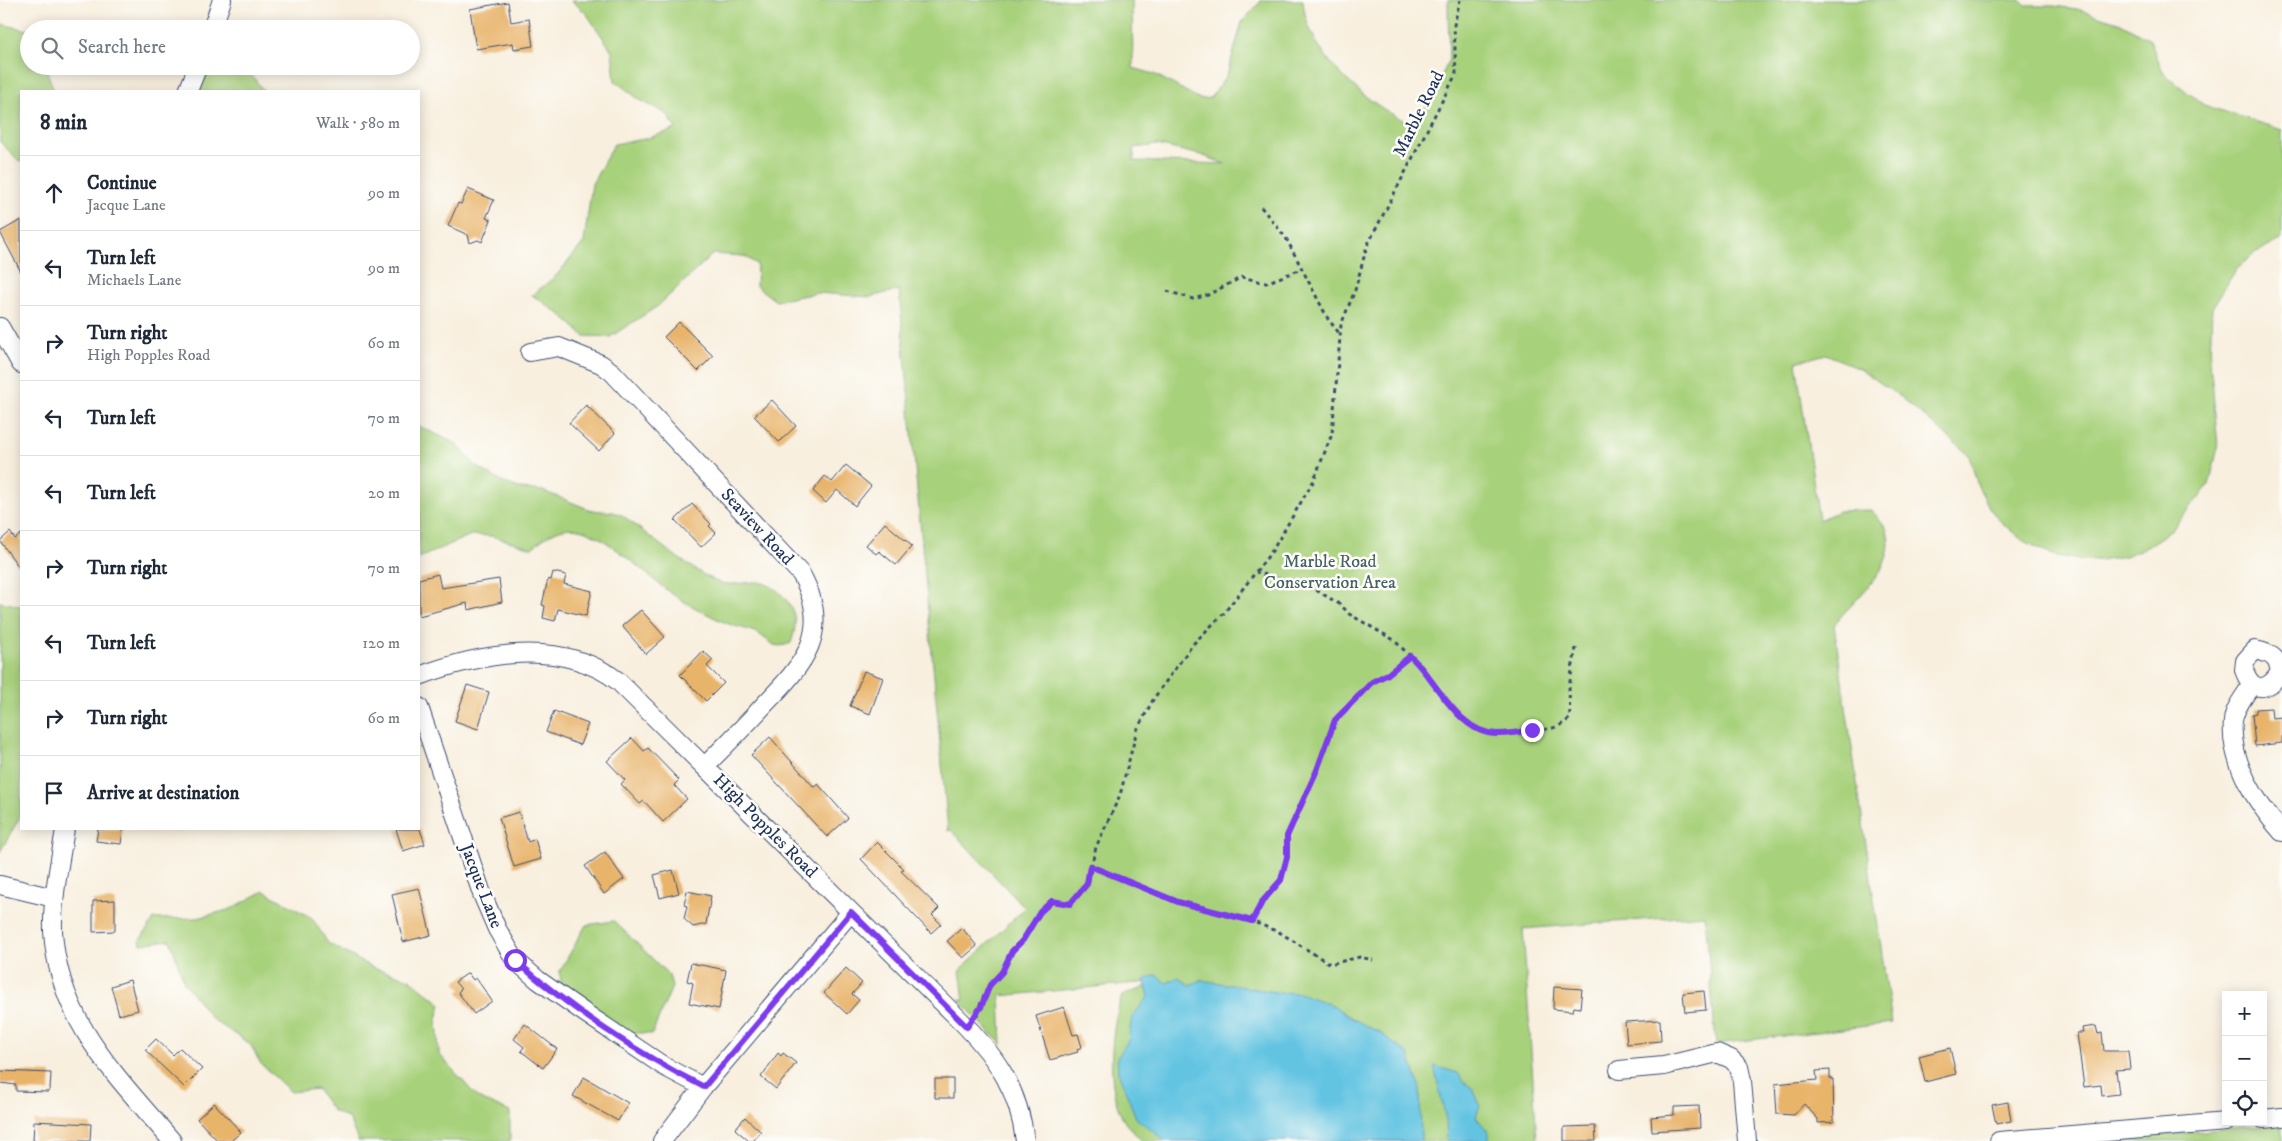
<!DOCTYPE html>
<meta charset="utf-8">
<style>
body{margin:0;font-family:"IM FELL DW Pica",serif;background:#f6f6f7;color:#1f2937}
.controls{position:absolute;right:15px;bottom:15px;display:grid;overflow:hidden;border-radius:0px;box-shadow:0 2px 12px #0003}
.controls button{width:45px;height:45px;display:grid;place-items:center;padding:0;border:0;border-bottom:1px solid #e0e1e3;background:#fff;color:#1f2937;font:25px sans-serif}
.stop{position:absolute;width:15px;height:15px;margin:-11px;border:4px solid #7c3aed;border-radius:50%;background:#fff}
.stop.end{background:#7c3aed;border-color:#fff;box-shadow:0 1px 5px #0008}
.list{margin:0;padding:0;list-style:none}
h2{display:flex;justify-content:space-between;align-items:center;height:65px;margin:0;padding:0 20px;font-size:21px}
h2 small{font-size:16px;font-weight:400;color:#747a83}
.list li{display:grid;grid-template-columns:32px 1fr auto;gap:15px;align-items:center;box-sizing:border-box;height:75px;padding:0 20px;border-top:1px solid #e0e1e3}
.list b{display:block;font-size:19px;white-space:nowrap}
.list p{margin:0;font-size:16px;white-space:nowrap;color:#747a83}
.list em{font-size:16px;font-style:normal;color:#747a83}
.icon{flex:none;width:28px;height:28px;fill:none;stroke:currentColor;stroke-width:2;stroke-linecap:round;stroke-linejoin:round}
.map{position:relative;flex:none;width:2282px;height:1141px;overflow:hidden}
.search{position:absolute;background:#fff;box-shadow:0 2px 12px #0003;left:20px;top:20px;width:400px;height:55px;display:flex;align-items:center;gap:12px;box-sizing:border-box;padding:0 18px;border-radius:28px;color:#747a83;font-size:19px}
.panel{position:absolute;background:#fff;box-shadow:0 2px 12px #0003;left:20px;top:90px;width:400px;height:740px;border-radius:0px}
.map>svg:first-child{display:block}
.green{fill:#a8d17c;stroke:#62806d;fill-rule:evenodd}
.water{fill:#64c4e2;stroke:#407aa0}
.building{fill:#e8b46b}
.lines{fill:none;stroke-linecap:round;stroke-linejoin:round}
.minor-casing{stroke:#3c4c71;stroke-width:20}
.path{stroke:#3c4c71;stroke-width:3;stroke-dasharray:4 4;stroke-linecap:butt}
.minor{stroke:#fff;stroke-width:18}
.route{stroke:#7c3aed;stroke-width:6}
.labels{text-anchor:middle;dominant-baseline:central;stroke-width:5;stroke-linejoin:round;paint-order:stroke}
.street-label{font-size:18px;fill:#1b2f5e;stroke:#fdfcf7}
.park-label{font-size:18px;fill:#456067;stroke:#fdfcf7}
</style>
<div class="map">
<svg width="2282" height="1141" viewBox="0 0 2282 1141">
<rect width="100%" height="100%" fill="#fdfcf7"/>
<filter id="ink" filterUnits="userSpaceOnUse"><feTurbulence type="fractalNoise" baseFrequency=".02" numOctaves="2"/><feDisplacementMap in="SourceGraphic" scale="10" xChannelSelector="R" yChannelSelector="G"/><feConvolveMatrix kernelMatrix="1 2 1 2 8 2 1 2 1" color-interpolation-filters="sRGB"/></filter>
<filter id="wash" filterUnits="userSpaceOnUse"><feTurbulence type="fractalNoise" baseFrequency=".0096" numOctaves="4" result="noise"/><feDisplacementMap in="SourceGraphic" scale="20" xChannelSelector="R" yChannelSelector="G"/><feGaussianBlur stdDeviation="1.12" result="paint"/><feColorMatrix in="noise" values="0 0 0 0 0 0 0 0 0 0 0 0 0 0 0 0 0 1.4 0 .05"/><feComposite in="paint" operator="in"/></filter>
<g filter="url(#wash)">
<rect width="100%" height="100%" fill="#f8efde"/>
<!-- green -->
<path class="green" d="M571,0H1132L1133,68L1154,74L1200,99L1210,98L1223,81L1228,72L1242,22L1262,0H1303C1306,54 1369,107 1416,126L1449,61L1448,0H2020L2026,6H2054L2077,9L2121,23L2150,40L2164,74L2204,105L2282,130V239L2257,252L2237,268L2212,308L2210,360L2218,447L2209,485L2173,528L2149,546L2125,556L2100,560H2078L2053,555L2022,540L2001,522L1990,509L1978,486L1969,455L1901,397L1860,369L1826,354L1796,362L1819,520L1839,511L1871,510C1875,515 1883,522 1886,528C1901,566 1854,598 1834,625L1892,1023L1716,1044L1705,915L1523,929L1537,1141H1142C1137,1135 1131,1130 1126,1124C1105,1094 1110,1029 1122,996L1159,981L1000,996L1002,1045L959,1000H964L960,970L1025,908L951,830L948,831L899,290L870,297L817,293L776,301L756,286L757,264L744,256L713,254L658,306L610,337L584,336L560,314L532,295L556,276L584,242L592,184L614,144L645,139L676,129L667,114L640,100L615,81L612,51L586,13ZM1157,145L1201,155L1225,164L1134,161V148Z
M0,24L28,30L29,66H45L54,91H21V163L0,142Z
M211,66H244L264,91H197Z
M419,426L455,443L476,466L502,482L522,489L543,491L591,510L613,512L622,515C651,537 680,562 713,580C727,587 738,583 754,582C774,581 796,604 795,624C795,630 793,637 791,643C771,651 771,640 755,632C745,628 735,627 726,623C710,616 693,607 678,598C651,581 608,535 579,529C560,525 546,536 532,548L492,536L471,535L419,558Z
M0,602L21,606V815L0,852Z
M264,891L312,918L328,943L373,968L410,979L441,1004L437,1019L439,1054L478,1098L510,1112V1141H358L349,1119L332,1110L317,1089L291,1092L261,1064L250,1044L212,1019L184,982L170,940L141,944L140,940L154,919L198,918L231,909Z
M614,921L669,975L672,987L652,1034L629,1032L561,987L560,971L586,925Z
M2282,1123V1141H2101Z"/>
<!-- water -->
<path class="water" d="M1156,975L1167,983L1178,977L1190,985L1201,980L1275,992L1299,993L1333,1005L1348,1016L1382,1034L1409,1055L1420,1088L1421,1141H1165L1136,1118L1118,1072L1117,1058L1128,1041L1132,1017L1149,996L1144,980Z
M1434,1066L1458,1073L1463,1081L1473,1089L1480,1105L1476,1117L1489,1133V1141H1447L1446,1120Z"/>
<g id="blocks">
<!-- building -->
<path class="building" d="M508,2L511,22L529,19L533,46L514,49L513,43L476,49L470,9Z
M468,189L494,200L486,218L491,220L482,242L478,240L470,243L468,235L448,226L458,203L461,204Z
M21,220V272L0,232Z
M679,322L713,356L698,371L664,337Z
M772,400L796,426L779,442L754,416Z
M586,405L615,433L599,451L569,423Z
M846,465L871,486L855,506L837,490L826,503L813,491L825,476L832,482Z
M692,504L711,524L709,526L716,533L701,547L675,520Z
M885,523L912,546L896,565L879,551L876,554L866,545Z
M10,532L15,539L21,534V570L0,541Z
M553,572L566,575L564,584L592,591L586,616L558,609L555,621L543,618L545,606L542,605L548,579L551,580Z
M438,574L441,588L499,579L502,602L468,610L467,603L419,616V579Z
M641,610L665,637L646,654L622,626Z
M703,651L713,660L707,666L724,683L706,701L680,675Z
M864,671L883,678L870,714L850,706Z
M467,685L489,692L478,729L455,721Z
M2271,708L2272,718L2282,717V743L2255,746L2252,714L2256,713V709Z
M554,711L588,724L580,745L546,732Z
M770,737L814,787L818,784L848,818L827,837L751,755Z
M632,738L644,751L648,748L679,780L674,785L687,799L663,822L644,801L640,804L621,784L625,780L607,761Z
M519,812L528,842L535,839L541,859L514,867L499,818Z
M98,829H123L121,844L96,841Z
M396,829H420L425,844L403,851Z
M877,842L904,869L901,871L939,908L932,915L941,924L931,933L861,859Z
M605,852L624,879L604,894L585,866Z
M673,870L679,893L660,898L654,875Z
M419,888L431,935L403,942L392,894Z
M687,891L711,896L706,924L693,927L684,919L687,906L684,905Z
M115,900V931L93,932V901Z
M962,928L977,946L963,958L947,941Z
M691,963L726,970L719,1009L689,1003L693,983L687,981Z
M846,968L862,983L852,994L859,1000L847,1014L824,993Z
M468,973L473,980L476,978L492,1001L474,1014L458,992L461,989L455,982Z
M130,980L138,1010L119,1015L111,986Z
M1554,987L1582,989L1580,1008L1574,1007L1573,1011L1553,1009Z
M1704,991L1706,1010L1685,1012L1683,993Z
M1064,1007L1073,1035L1078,1034L1082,1047L1077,1049L1078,1052L1050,1060L1036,1016Z
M1660,1020L1661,1041L1627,1044L1625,1022Z
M525,1024L557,1049L543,1068L521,1051L524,1047L514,1039Z
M2096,1026L2098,1034L2102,1033L2104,1051H2128L2130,1069L2116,1070L2119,1094L2102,1096L2101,1085L2084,1087L2077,1033H2083L2082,1028Z
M156,1039L173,1055L180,1048L202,1069L184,1087L145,1050Z
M1950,1048L1956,1074L1925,1082L1919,1056Z
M778,1053L781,1056L783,1053L796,1063L776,1089L761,1077Z
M1830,1070V1079H1833L1834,1122L1818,1123V1119L1804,1104L1794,1115L1777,1114L1775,1084L1817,1080L1816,1071Z
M0,1071L51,1073L50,1089L48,1092L16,1091V1085L0,1083Z
M584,1077L628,1103L618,1121L573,1096Z
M935,1079H953V1098H935Z
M2008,1102L2011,1121L1996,1124L1992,1105Z
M214,1103L241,1132L231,1141H218L197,1119Z
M1699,1106L1700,1128L1652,1131L1651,1117L1674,1115V1107Z
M745,1117L761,1132L753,1141H749L735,1129Z
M34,1121L91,1124L90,1141H33Z
M1595,1126L1596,1141H1564V1127Z"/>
</g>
</g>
<g filter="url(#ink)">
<use href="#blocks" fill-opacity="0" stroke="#3c4c71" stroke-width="1"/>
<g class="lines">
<defs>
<path id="minor" d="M212,29L222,0
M188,91L198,66
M0,327L21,364
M530,352L559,347L601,364L612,372L801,574C833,632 804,664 764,705C745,726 725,746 705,766
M2255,650C2270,653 2278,657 2280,672C2268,692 2252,693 2244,670L2245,661Z
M419,676C481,653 561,638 618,681L964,1024C998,1059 1019,1091 1025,1141
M2252,684C2245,696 2234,708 2233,721C2229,761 2257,804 2282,832
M419,707L482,894L497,929L515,960L538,980L585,1013L665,1067L703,1087
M65,829C60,862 52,897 53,931C58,1021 118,1077 172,1141
M0,885L54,898
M1619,1070L1664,1066L1717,1053L1731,1059L1739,1067L1742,1081L1747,1141
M2263,1119L2282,1117
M662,1141L703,1087L851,912
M1999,1141L2226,1122"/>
</defs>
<!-- minor casing -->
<use href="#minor" class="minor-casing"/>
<!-- path -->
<path class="path" d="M1261,207L1286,238L1328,319L1339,333
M1167,291L1193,299L1208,295L1242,277L1266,283L1301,269
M1410,656C1437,680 1456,733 1496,734C1506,735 1517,732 1527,731C1545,728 1555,732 1570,718L1569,687L1576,648
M1090,866L1178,902L1251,921L1279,932L1330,964L1360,957L1373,960
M1251,921L1262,902L1281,880L1287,857V836L1317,770L1335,720L1372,683L1388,674L1410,656L1394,640L1349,614L1341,605L1316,590L1256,572
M976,1014L990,985L1002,972L1012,951L1023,940L1040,912L1051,901L1070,904L1087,884L1096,847L1120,795L1137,730L1154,698L1193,644L1224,613L1272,551L1313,482L1332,434L1341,325L1355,290L1367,246L1456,74L1454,25L1460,0"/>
<!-- minor -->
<use href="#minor" class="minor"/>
</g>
</g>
<g class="lines" filter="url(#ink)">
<!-- route -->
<path class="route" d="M515,960C569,1008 639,1054 704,1087L851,912L967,1027L981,1007L990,985L1002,972L1012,951L1023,940L1040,912L1052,901L1070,904L1087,884L1090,866L1178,902L1252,921L1262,902L1281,880L1287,857V836L1317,770L1335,720L1372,682L1388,674L1410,656C1436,679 1458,734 1497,734C1509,734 1521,732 1532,730"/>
</g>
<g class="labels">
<!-- street labels -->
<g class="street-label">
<text transform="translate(1419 114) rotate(-64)">Marble Road</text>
<text transform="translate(757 527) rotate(47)">Seaview Road</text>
<text transform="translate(765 826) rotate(45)">High Popples Road</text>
<text transform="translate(481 886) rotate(69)">Jacque Lane</text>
</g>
<!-- park labels -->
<g class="park-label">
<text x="1330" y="562">Marble Road<tspan x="1330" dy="21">Conservation Area</tspan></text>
</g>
</g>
</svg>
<div class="controls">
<button>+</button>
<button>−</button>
<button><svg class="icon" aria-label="locate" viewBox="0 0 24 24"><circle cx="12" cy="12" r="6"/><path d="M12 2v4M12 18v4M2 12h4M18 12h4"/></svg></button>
</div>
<div class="stop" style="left:515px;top:960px"></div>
<div class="stop end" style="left:1532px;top:730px"></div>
<div class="search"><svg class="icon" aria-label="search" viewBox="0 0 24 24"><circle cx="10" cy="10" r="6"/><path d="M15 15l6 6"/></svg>Search here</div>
<section class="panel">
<h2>8 min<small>Walk · 580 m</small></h2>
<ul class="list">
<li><svg class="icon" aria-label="ahead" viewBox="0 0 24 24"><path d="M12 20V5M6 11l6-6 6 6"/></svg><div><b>Continue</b><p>Jacque Lane</p></div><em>90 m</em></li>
<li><svg class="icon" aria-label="left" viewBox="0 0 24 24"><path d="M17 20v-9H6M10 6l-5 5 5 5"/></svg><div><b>Turn left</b><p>Michaels Lane</p></div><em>90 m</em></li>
<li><svg class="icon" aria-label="right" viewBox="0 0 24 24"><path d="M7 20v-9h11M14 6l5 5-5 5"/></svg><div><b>Turn right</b><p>High Popples Road</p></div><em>60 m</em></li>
<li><svg class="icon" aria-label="left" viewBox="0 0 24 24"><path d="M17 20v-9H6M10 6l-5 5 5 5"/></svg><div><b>Turn left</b></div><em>70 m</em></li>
<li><svg class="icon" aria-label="left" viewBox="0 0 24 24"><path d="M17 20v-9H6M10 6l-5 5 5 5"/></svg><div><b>Turn left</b></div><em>20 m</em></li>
<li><svg class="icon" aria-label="right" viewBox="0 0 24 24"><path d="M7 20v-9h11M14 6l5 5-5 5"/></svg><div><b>Turn right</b></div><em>70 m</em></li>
<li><svg class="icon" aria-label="left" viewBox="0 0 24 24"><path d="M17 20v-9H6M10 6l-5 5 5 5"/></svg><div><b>Turn left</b></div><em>120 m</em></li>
<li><svg class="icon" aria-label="right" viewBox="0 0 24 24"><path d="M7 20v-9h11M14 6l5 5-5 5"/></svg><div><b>Turn right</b></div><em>60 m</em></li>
<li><svg class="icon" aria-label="arrive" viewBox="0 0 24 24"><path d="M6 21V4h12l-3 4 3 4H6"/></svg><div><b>Arrive at destination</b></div></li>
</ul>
</section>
</div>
